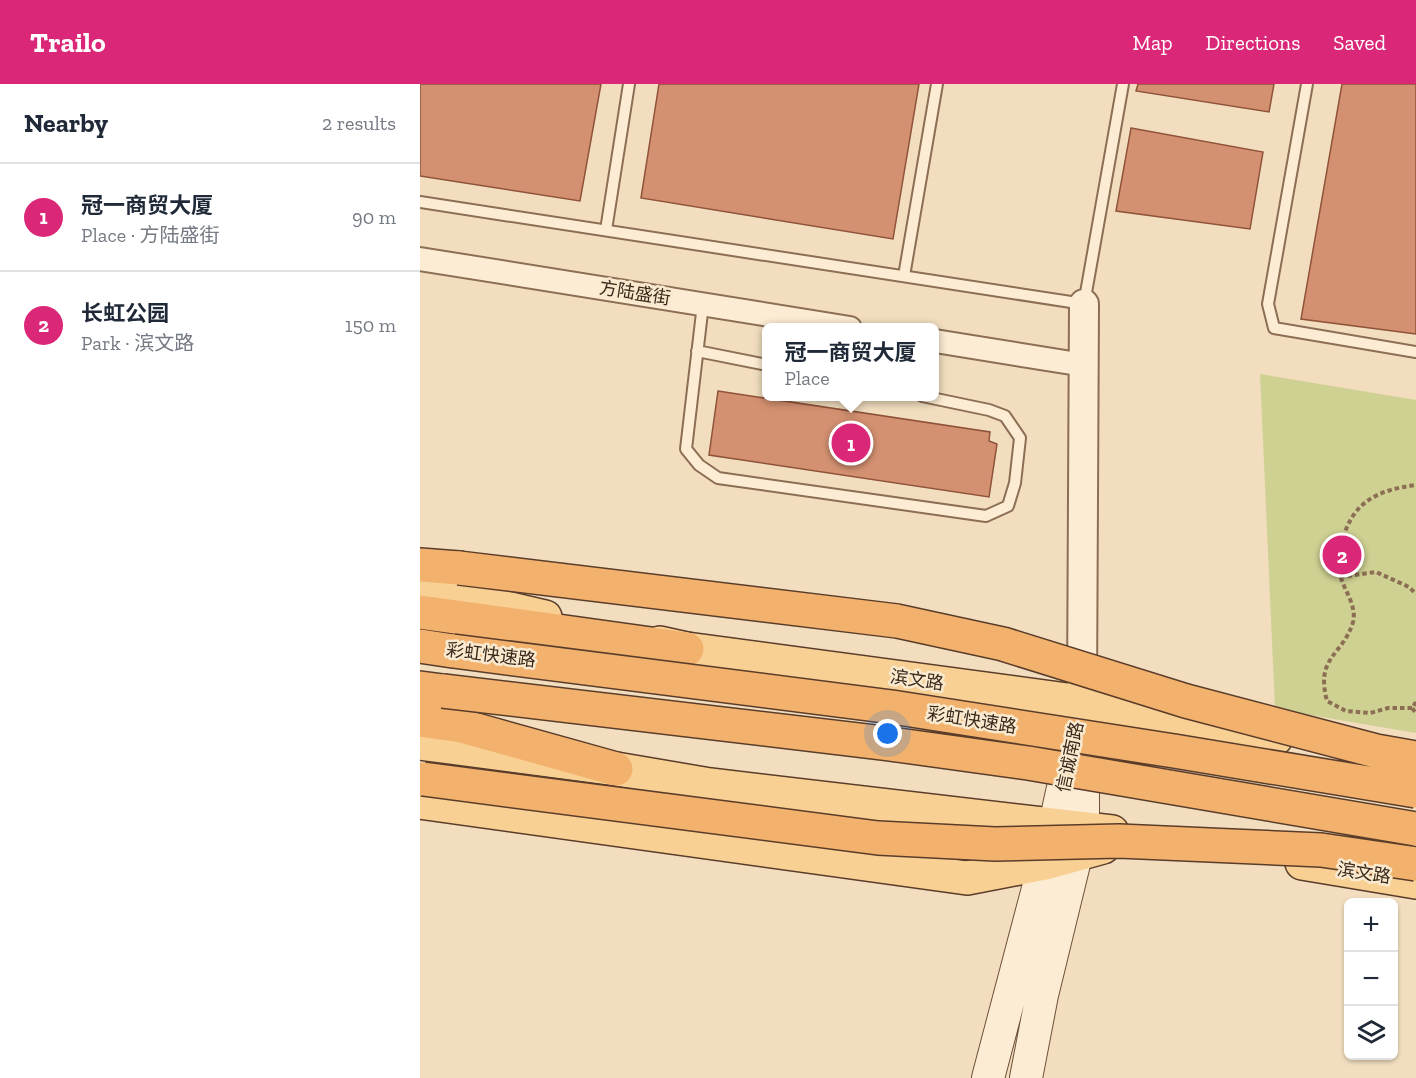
<!DOCTYPE html>
<meta charset="utf-8">
<style>
body{margin:0;font-family:"Zilla Slab","Noto Sans SC",serif;background:#f6f6f7;color:#1f2937}
.controls{position:absolute;right:18px;bottom:18px;display:grid;overflow:hidden;border-radius:9px;box-shadow:0 2px 4px #0004}
.controls button{width:54px;height:54px;display:grid;place-items:center;padding:0;border:0;border-bottom:2px solid #e0e1e3;background:#fff;color:#1f2937;font:30px sans-serif}
.you{position:absolute;left:468px;top:650px;width:21px;height:21px;margin:-15px;border:4px solid #fff;border-radius:50%;background:#1a73e8;box-shadow:0 0 0 9px #1a73e833}
.badge{display:grid;place-items:center;width:39px;height:39px;border-radius:50%;background:#db2777;color:#fff;font-size:20px;font-weight:700}
.pin{position:absolute;translate:-50% -50%;border:3px solid #fff;box-shadow:0 2px 6px #0006}
.popup{position:absolute;left:342px;top:239px;width:177px;height:78px;box-sizing:border-box;display:grid;place-content:center;border-radius:9px;background:#fff;filter:drop-shadow(0 2px 4px #0005);font-size:20px;white-space:nowrap;color:#747a83}
.popup b{font-size:22px;color:#1f2937}
.popup::after{content:'';position:absolute;left:50%;top:100%;margin-left:-12px;border:12px solid transparent;border-top-color:#fff}
.list{margin:0;padding:0;list-style:none}
h2{display:flex;justify-content:space-between;align-items:center;height:78px;margin:0;padding:0 24px;font-size:26px}
h2 small{font-size:20px;font-weight:400;color:#747a83}
.list li{display:grid;grid-template-columns:39px 1fr auto;gap:18px;align-items:center;box-sizing:border-box;height:108px;padding:0 24px;border-top:2px solid #e0e1e3}
.list b{display:block;font-size:22px;white-space:nowrap}
.list p{margin:0;font-size:20px;white-space:nowrap;color:#747a83}
.list em{font-size:20px;font-style:normal;color:#747a83}
.icon{flex:none;width:33px;height:33px;fill:none;stroke:currentColor;stroke-width:2;stroke-linecap:round;stroke-linejoin:round}
.map{position:relative;flex:none;width:996px;height:994px;overflow:hidden}
header{display:flex;align-items:center;gap:36px;box-sizing:border-box;height:84px;padding:0 30px;background:#db2777;color:#fff}
header strong{font-size:28px}
nav{display:flex;gap:33px;margin-inline-start:auto;font-size:21px}
main{display:flex}
aside{flex:1;background:#fff}
.map>svg:first-child{display:block}
.green{fill:#cfd192}
.building{fill:#d49171;stroke:#8e5339;stroke-width:1.5}
.lines{fill:none;stroke-linecap:round;stroke-linejoin:round}
.service-casing{stroke:#8c6e55;stroke-width:14}
.minor-casing{stroke:#8c6e55;stroke-width:26}
.tertiary-casing{stroke:#8c6e55;stroke-width:32}
.secondary-casing{stroke:#6e4f39;stroke-width:34}
.primary-casing{stroke:#5a3c2a;stroke-width:36}
.trunk-casing{stroke:#5a3c2a;stroke-width:36}
.path{stroke:#8c6e55;stroke-width:4;stroke-dasharray:4.5 3;stroke-linecap:butt}
.service{stroke:#fcecd3;stroke-width:10}
.minor{stroke:#fcecd3;stroke-width:22}
.tertiary{stroke:#fcecd3;stroke-width:28}
.secondary{stroke:#fcecd3;stroke-width:32}
.primary{stroke:#f9d093;stroke-width:33}
.trunk{stroke:#f2b26d;stroke-width:33}
.trunk-bridge-casing{stroke:#5a3c2a;stroke-width:36;stroke-linecap:butt}
.trunk-bridge{stroke:#f2b26d;stroke-width:33}
.labels{text-anchor:middle;dominant-baseline:central;stroke-width:5;stroke-linejoin:round;paint-order:stroke}
.street-label{font-size:18px;fill:#3a281b;stroke:#f9e9cf}
</style>
<header>
<strong>Trailo</strong>
<nav><a>Map</a><a>Directions</a><a>Saved</a></nav>
</header>
<main>
<aside>
<h2>Nearby<small>2 results</small></h2>
<ul class="list">
<li><span class="badge">1</span><div><b>冠一商贸大厦</b><p>Place · 方陆盛街</p></div><em>90 m</em></li>
<li><span class="badge">2</span><div><b>长虹公园</b><p>Park · 滨文路</p></div><em>150 m</em></li>
</ul>
</aside>
<div class="map">
<svg width="996" height="994" viewBox="0 0 996 994">
<rect width="100%" height="100%" fill="#f2debf"/>
<!-- green -->
<path class="green" d="M840,290L996,316V649L855,625Z"/>
<!-- building -->
<path class="building" d="M0,0H181L160,117L0,92Z
M239,0H499L473,155L221,114Z
M718,0H854L849,28L716,7Z
M922,0H996V250L881,235Z
M711,44L843,68L830,145L696,127Z
M298,307L570,348L569,357L577,360L569,413L289,371Z"/>
<g class="lines">
<defs>
<path id="service" d="M887,0L848,220L854,244L996,268
M0,118L664,220L703,0
M186,146L209,0
M484,192L517,0
M283,220L266,365L279,381L298,394L566,432L588,422L595,399L600,354L585,332L569,326L502,312
M277,267L347,281"/>
<path id="minor" d="M0,175L430,244
M515,257L664,281"/>
<path id="tertiary" d="M662,607L664,220"/>
<path id="secondary" d="M568,994L635,740L662,618
M606,994L622,911L663,743V673"/>
<path id="primary" d="M0,504L125,533
M240,559L267,565L662,618L856,654
M0,659L196,685L290,701L692,748
M0,718L547,794L625,779L683,763
M882,779L996,798"/>
<path id="trunk" d="M0,481L39,484
M0,528L267,565
M0,562L33,567
M0,604L23,607
M0,636L42,642L196,685"/>
</defs>
<!-- service casing -->
<use href="#service" class="service-casing"/>
<!-- minor casing -->
<use href="#minor" class="minor-casing"/>
<!-- tertiary casing -->
<use href="#tertiary" class="tertiary-casing"/>
<!-- secondary casing -->
<use href="#secondary" class="secondary-casing"/>
<!-- primary casing -->
<use href="#primary" class="primary-casing"/>
<!-- trunk casing -->
<use href="#trunk" class="trunk-casing"/>
<!-- path -->
<path class="path" d="M920,493L956,488L989,503L996,510
M996,618L992,624L996,629
M992,624H968L950,629L926,627L907,617C895,572 923,572 933,538C937,523 925,507 921,494C917,483 919,469 922,458C932,418 957,406 996,401"/>
<!-- service -->
<use href="#service" class="service"/>
<!-- minor -->
<use href="#minor" class="minor"/>
<!-- tertiary -->
<use href="#tertiary" class="tertiary"/>
<!-- secondary -->
<use href="#secondary" class="secondary"/>
<!-- primary -->
<use href="#primary" class="primary"/>
<!-- trunk -->
<use href="#trunk" class="trunk"/>
<defs>
<path id="trunk-bridge" d="M39,484L477,537L583,560L766,617L956,667L996,674
M33,567L472,623L754,667L996,707
M23,607L463,659L608,679L996,745
M3,695L458,754L575,760L699,757L901,766L996,780"/>
</defs>
<!-- trunk-bridge casing -->
<use href="#trunk-bridge" class="trunk-bridge-casing"/>
<!-- trunk-bridge -->
<use href="#trunk-bridge" class="trunk-bridge"/>
</g>
<g class="labels">
<!-- street labels -->
<g class="street-label">
<text transform="translate(215 209) rotate(9)">方陆盛街</text>
<text transform="translate(71 571) rotate(7)">彩虹快速路</text>
<text transform="translate(497 596) rotate(8)">滨文路</text>
<text transform="translate(552 636) rotate(9)">彩虹快速路</text>
<text transform="translate(650 673) rotate(-78)">信诚南路</text>
<text transform="translate(944 789) rotate(9)">滨文路</text>
</g>
</g>
</svg>
<div class="controls">
<button>+</button>
<button>−</button>
<button><svg class="icon" aria-label="layers" viewBox="0 0 24 24"><path d="M12 4l9 5-9 5-9-5zM3 14l9 5 9-5"/></svg></button>
</div>
<div class="you"></div>
<div class="pin badge" style="left:431px;top:359px">1</div>
<div class="popup"><b>冠一商贸大厦</b>Place</div>
<div class="pin badge" style="left:922px;top:471px">2</div>
</div>
</main>
